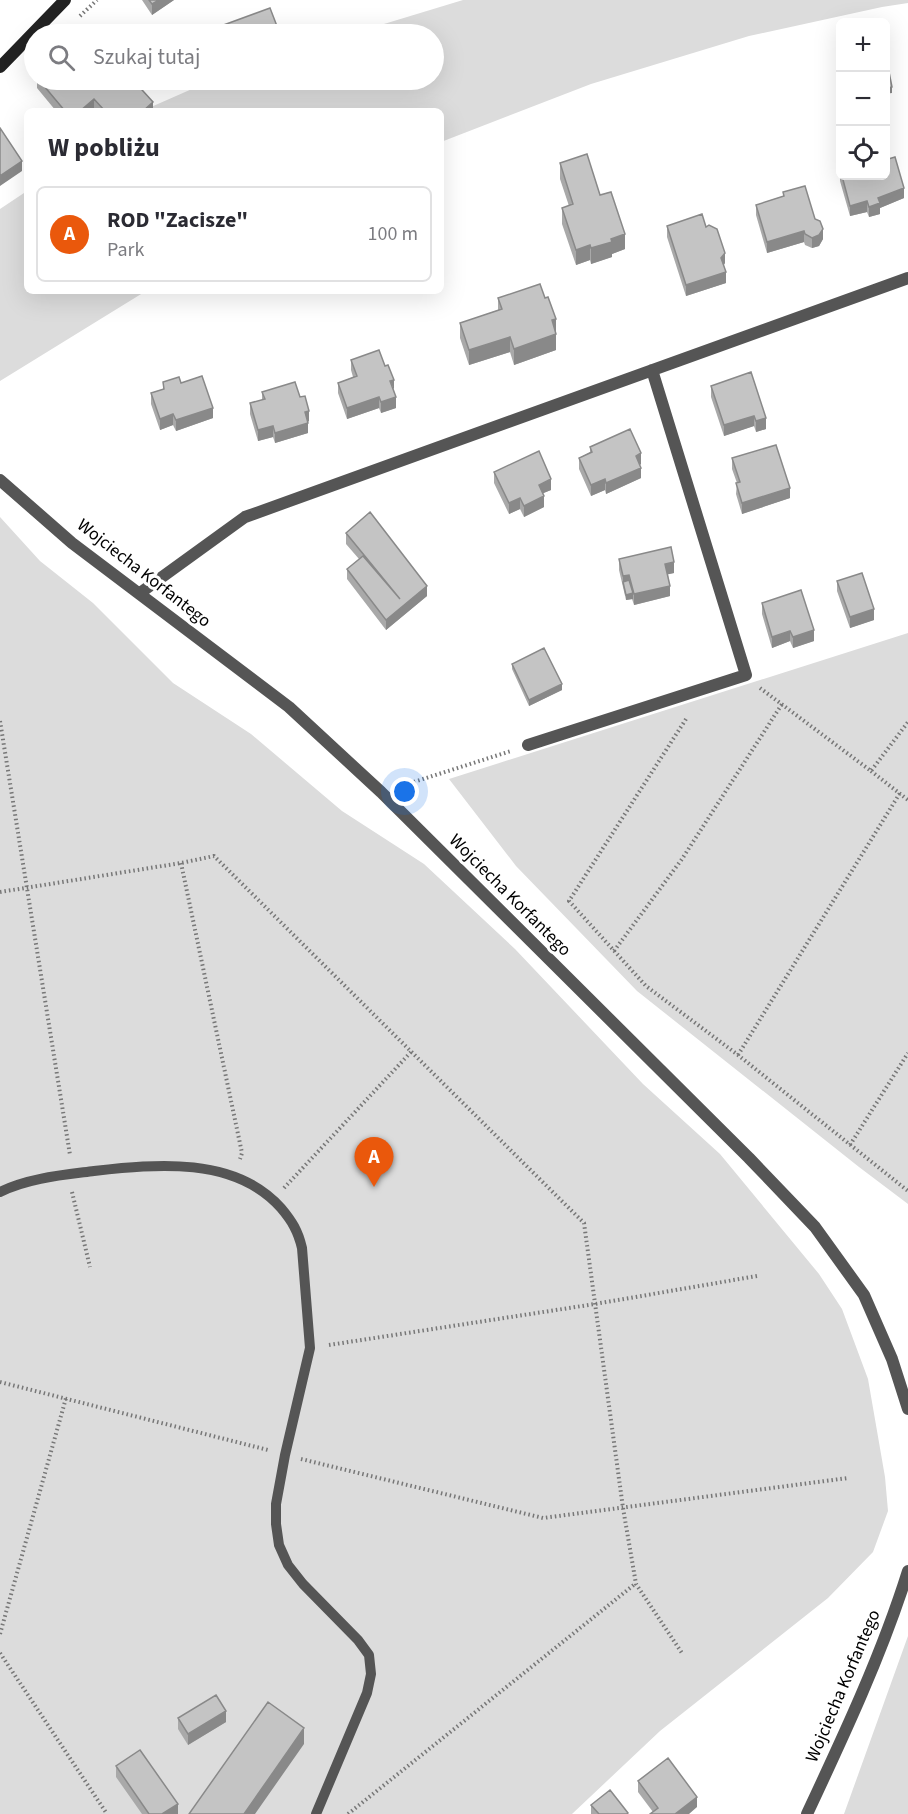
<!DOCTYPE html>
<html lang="pl">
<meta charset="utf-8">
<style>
body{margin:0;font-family:"Source Sans 3",sans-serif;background:#f2f2f3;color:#2b2b33}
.controls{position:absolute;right:18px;top:18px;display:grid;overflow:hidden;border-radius:9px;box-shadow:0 6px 24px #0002}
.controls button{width:54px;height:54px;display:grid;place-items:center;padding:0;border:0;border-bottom:2px solid #e1e1e2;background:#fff;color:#2b2b33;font:30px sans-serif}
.you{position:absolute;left:405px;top:792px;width:21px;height:21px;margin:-15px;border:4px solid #fff;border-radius:50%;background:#1a73e8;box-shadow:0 0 0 9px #1a73e833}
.badge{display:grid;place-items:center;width:39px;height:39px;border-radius:50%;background:#ea580c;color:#fff;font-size:20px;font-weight:700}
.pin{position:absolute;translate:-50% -50px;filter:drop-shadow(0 2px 3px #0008)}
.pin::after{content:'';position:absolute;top:32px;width:21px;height:18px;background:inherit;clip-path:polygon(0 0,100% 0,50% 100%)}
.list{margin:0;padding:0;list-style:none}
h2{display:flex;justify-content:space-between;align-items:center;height:78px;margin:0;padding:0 24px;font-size:26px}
h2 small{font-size:20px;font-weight:400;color:#7c7c81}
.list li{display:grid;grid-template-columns:39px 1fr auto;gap:18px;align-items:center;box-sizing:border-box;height:96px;margin:0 12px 12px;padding:0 12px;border:2px solid #e1e1e2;border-radius:9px}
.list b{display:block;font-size:22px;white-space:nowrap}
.list p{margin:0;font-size:20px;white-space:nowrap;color:#7c7c81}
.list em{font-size:20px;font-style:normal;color:#7c7c81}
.icon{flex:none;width:33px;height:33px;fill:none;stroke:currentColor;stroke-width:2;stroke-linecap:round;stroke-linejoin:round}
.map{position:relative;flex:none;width:908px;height:1814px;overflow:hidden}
.search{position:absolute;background:#fff;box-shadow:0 6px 24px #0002;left:24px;top:24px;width:420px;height:66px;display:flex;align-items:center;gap:15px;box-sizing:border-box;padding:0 21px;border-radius:33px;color:#7c7c81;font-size:22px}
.panel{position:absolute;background:#fff;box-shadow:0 6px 24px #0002;left:24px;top:108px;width:420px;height:186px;border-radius:9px}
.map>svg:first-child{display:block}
.green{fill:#dcdcdc}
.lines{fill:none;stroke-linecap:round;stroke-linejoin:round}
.path{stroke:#777;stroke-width:4;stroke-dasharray:1.5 3;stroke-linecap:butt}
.lane{stroke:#555;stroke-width:10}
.street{stroke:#555;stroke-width:12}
.secondary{stroke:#222;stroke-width:12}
.wall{fill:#a9a9a9}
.shaded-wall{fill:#898989}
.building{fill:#c4c4c4;stroke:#898989;stroke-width:1.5}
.labels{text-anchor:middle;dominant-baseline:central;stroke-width:6;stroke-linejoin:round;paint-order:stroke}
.street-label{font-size:18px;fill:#000;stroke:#fff}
</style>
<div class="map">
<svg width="908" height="1814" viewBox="0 0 908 1814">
<rect width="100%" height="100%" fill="#fff"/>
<!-- green -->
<path class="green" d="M463,0H908V3L882,7L749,36L591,84L441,142V111H142L201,85L229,80H434V34H351Z
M27,191V291H146L0,381V209Z
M0,517L40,561L93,603L173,683L251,734L342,811L424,864L515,949L643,1084L720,1154L819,1274L842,1309L868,1379L885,1477L888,1511L873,1552L828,1598L660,1731L572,1814H0Z
M908,633V1204L859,1167L637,991L516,866L449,779Z
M908,1636V1814H844Z"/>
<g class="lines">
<!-- path -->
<path class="path" d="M80,16L97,0
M760,688L871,771L908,722
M686,719L569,901L646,986L738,1055L908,1191
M0,721L70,1155
M871,771L908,800
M401,786L511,751
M181,863L242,1153L240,1159
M0,892L181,863L214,856L584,1223L623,1508L636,1584L682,1653
M614,951L682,859L782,704
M738,1055L900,793
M850,1145L908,1053
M284,1188L411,1052
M72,1192L90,1267
M329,1345L595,1304L757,1276
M0,1382L268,1450
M301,1459L543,1518L848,1478
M0,1634L66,1398
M0,1653L107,1814
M348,1814L635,1584"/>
<!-- lane -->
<path class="lane" d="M0,1192C28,1178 63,1175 94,1171C156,1164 235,1156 281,1208C292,1221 298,1231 302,1248L310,1348L285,1455L276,1504V1524L279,1545L288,1565L303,1584L358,1640L369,1655L371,1674L367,1693L316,1814"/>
<!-- street -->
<path class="street" d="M0,480L72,543L289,707L381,792L749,1158L815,1227L864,1295L892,1359L908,1409
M140,593L245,517L908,278
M528,745L746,675L652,370
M807,1814C844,1735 882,1654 908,1571"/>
<!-- secondary -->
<path class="secondary" d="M0,67L65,0"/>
</g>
<!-- wall -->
<path class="wall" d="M142,0H174L152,15Z
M37,80H133L153,111H95L94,109L92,111H56L37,88Z
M560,163L600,195L625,249L612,254V257L591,264L590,260L576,265L562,224V208L569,206L560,179Z
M840,171V176H885L904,198L880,208V214L869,217L867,212L850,216L840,181Z
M783,192L823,239L819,246L812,248L805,245L804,242L767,253L756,215V205L783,196Z
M667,226L706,227L725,263L724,265L726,283L686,296L667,237Z
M498,298L556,332V350L514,365L510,352L469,365L460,338V323L498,310Z
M351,360L394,390L396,408L381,413L379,408L347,419L338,393V383L353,377L351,370Z
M751,372L766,429L756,432L754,426L724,436L711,397V386Z
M163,382L181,383L213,418L176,431L173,425L160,430L151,404V393L163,389Z
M262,392L300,397L309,421L307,422L308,433L275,443L273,437L258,441L250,414V403L262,400Z
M590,447L641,464L640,465L641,478L606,494L605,490L591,496L579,469V458L590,452Z
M732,458L790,498L742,514L736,494L737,483L732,469Z
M494,472L551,490L543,493L544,507L524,517L520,509L509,514L494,483Z
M346,533L427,596L386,630L347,579V569L359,559L346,544Z
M619,559L674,573L668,574L670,596L634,605L632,599L626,600L619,570Z
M837,581L874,620L850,628L837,591Z
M762,603L814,641L793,648L790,641L772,648L762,614Z
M512,664L562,690L529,706L512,669Z
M178,1718L226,1722L188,1745L178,1729Z
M116,1766L178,1814H142L116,1777Z
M638,1781L697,1807L653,1812L638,1792Z
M591,1805L628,1814H591Z"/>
<!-- shaded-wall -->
<path class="shaded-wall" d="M159,0H174L152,15V4Z
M212,80H220L212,83Z
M892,87V93L885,94V89Z
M94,99V109L92,111H80Z
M153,102V111H143Z
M22,161V171L0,186V176Z
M904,188V198L880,208V214L869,217V207L878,198Z
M867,201V212L850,216V206Z
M823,229V239L819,246L812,248V238Z
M804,231V242L767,253V242Z
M625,234V249L612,254V257L591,264V248L611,239Z
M590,245V260L576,265V250Z
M725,253V263L721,268V258Z
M726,272V283L686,296V285Z
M556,319V335L552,320Z
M556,334V350L514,365V349Z
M510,337V352L469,365V350Z
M394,380V390L390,381Z
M379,397V408L347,419V408Z
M396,397V408L381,413V402Z
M213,408V418L176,431V420Z
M309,411V421L305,423V412Z
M173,414V425L160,430V419Z
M754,416V426L724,436V425Z
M766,418V429L756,432V421Z
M308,423V433L275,443V433Z
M273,426V437L258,441V430Z
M641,453V464L636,467V456Z
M641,468V478L606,494V483Z
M551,479V490L539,495V485Z
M605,479V490L591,496V485Z
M790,488V498L742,514V503Z
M544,496V507L524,517V506Z
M520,498V509L509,514V503Z
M674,562V573L665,575V564Z
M629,575V585L623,582V576Z
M427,586V596L386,630V620Z
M670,586V596L634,605V594Z
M633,593V599L626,600V595Z
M874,609V620L850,628V617Z
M814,630V641L793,648V637Z
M790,631V641L772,648V637Z
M562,684V690L529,706V700Z
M226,1711V1722L188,1745V1734Z
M304,1728V1744L255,1814H244Z
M697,1797V1807L689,1814H675Z
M178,1804V1814H162Z"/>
<!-- building -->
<path class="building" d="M149,0H159L152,4Z
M270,8L280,34H199Z
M91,31L94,34H87Z
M888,67L892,87L885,89V68Z
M39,80H133L153,102L143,111H105L94,99L80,111H65Z
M0,128L22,161L0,176Z
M587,154L600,195L611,192L625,234L611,239L612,242L591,248L590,245L576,250L562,208L573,204L560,163Z
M895,157L904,188L878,198L880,203L869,207L867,201L850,206L842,176H885V160Z
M805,186L815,219L820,221L823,229L819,235L812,238L805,234L804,231L767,242L756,205L784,196L783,192Z
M702,214L706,227L709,225L717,229L725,253L721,258L726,272L686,285L667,226Z
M540,284L545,298L548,297L556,319L552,320L556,334L514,349L510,337L469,350L460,323L502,309L498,298Z
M379,350L385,366L388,365L394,380L390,381L396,397L381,402L379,397L347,408L338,383L357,376L351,360Z
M751,372L766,418L756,421L754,416L724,425L711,386Z
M202,376L213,408L176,420L173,414L160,419L151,393L164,389L163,382L179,377L181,383Z
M295,382L300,397L305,396L309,411L305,412L308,423L275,433L273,426L258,430L250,403L265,399L262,392Z
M630,429L641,453L636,456L641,468L606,483L605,479L591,485L579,458L592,452L590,447Z
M776,445L790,488L742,503L736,483L740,482L732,458Z
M539,451L551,479L539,485L544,496L524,506L520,498L509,503L494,472Z
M370,512L427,586L386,620L347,569L363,556L400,599L346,533Z
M671,547L674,562L665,564L670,586L634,594L629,575L623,576L619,559Z
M862,573L874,609L850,617L837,581Z
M629,580L633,593L626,595L623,582Z
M801,590L814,630L793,637L790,631L772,637L762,603Z
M544,648L562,684L529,700L512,664Z
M216,1695L226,1711L188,1734L178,1718Z
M268,1702L304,1728L244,1814H189Z
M140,1750L178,1804L162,1814H149L116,1766Z
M668,1758L697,1797L675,1814H650L658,1808L638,1781Z
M610,1790L628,1813L627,1814H599L591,1805Z"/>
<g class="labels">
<!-- street labels -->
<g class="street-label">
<text transform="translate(144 573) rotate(38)">Wojciecha Korfantego</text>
<text transform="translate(510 895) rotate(45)">Wojciecha Korfantego</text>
<text transform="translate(843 1686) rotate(-67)">Wojciecha Korfantego</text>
</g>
</g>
</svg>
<div class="controls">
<button>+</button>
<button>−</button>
<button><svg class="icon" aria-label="locate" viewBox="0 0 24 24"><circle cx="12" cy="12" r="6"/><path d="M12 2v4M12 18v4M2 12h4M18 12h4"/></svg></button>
</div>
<div class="you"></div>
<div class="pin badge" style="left:374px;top:1187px">A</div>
<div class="search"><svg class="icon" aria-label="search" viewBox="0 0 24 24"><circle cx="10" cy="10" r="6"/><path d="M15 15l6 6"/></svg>Szukaj tutaj</div>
<section class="panel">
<h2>W pobliżu<small></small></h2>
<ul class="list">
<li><span class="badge">A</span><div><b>ROD &quot;Zacisze&quot;</b><p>Park</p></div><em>100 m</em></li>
</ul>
</section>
</div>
